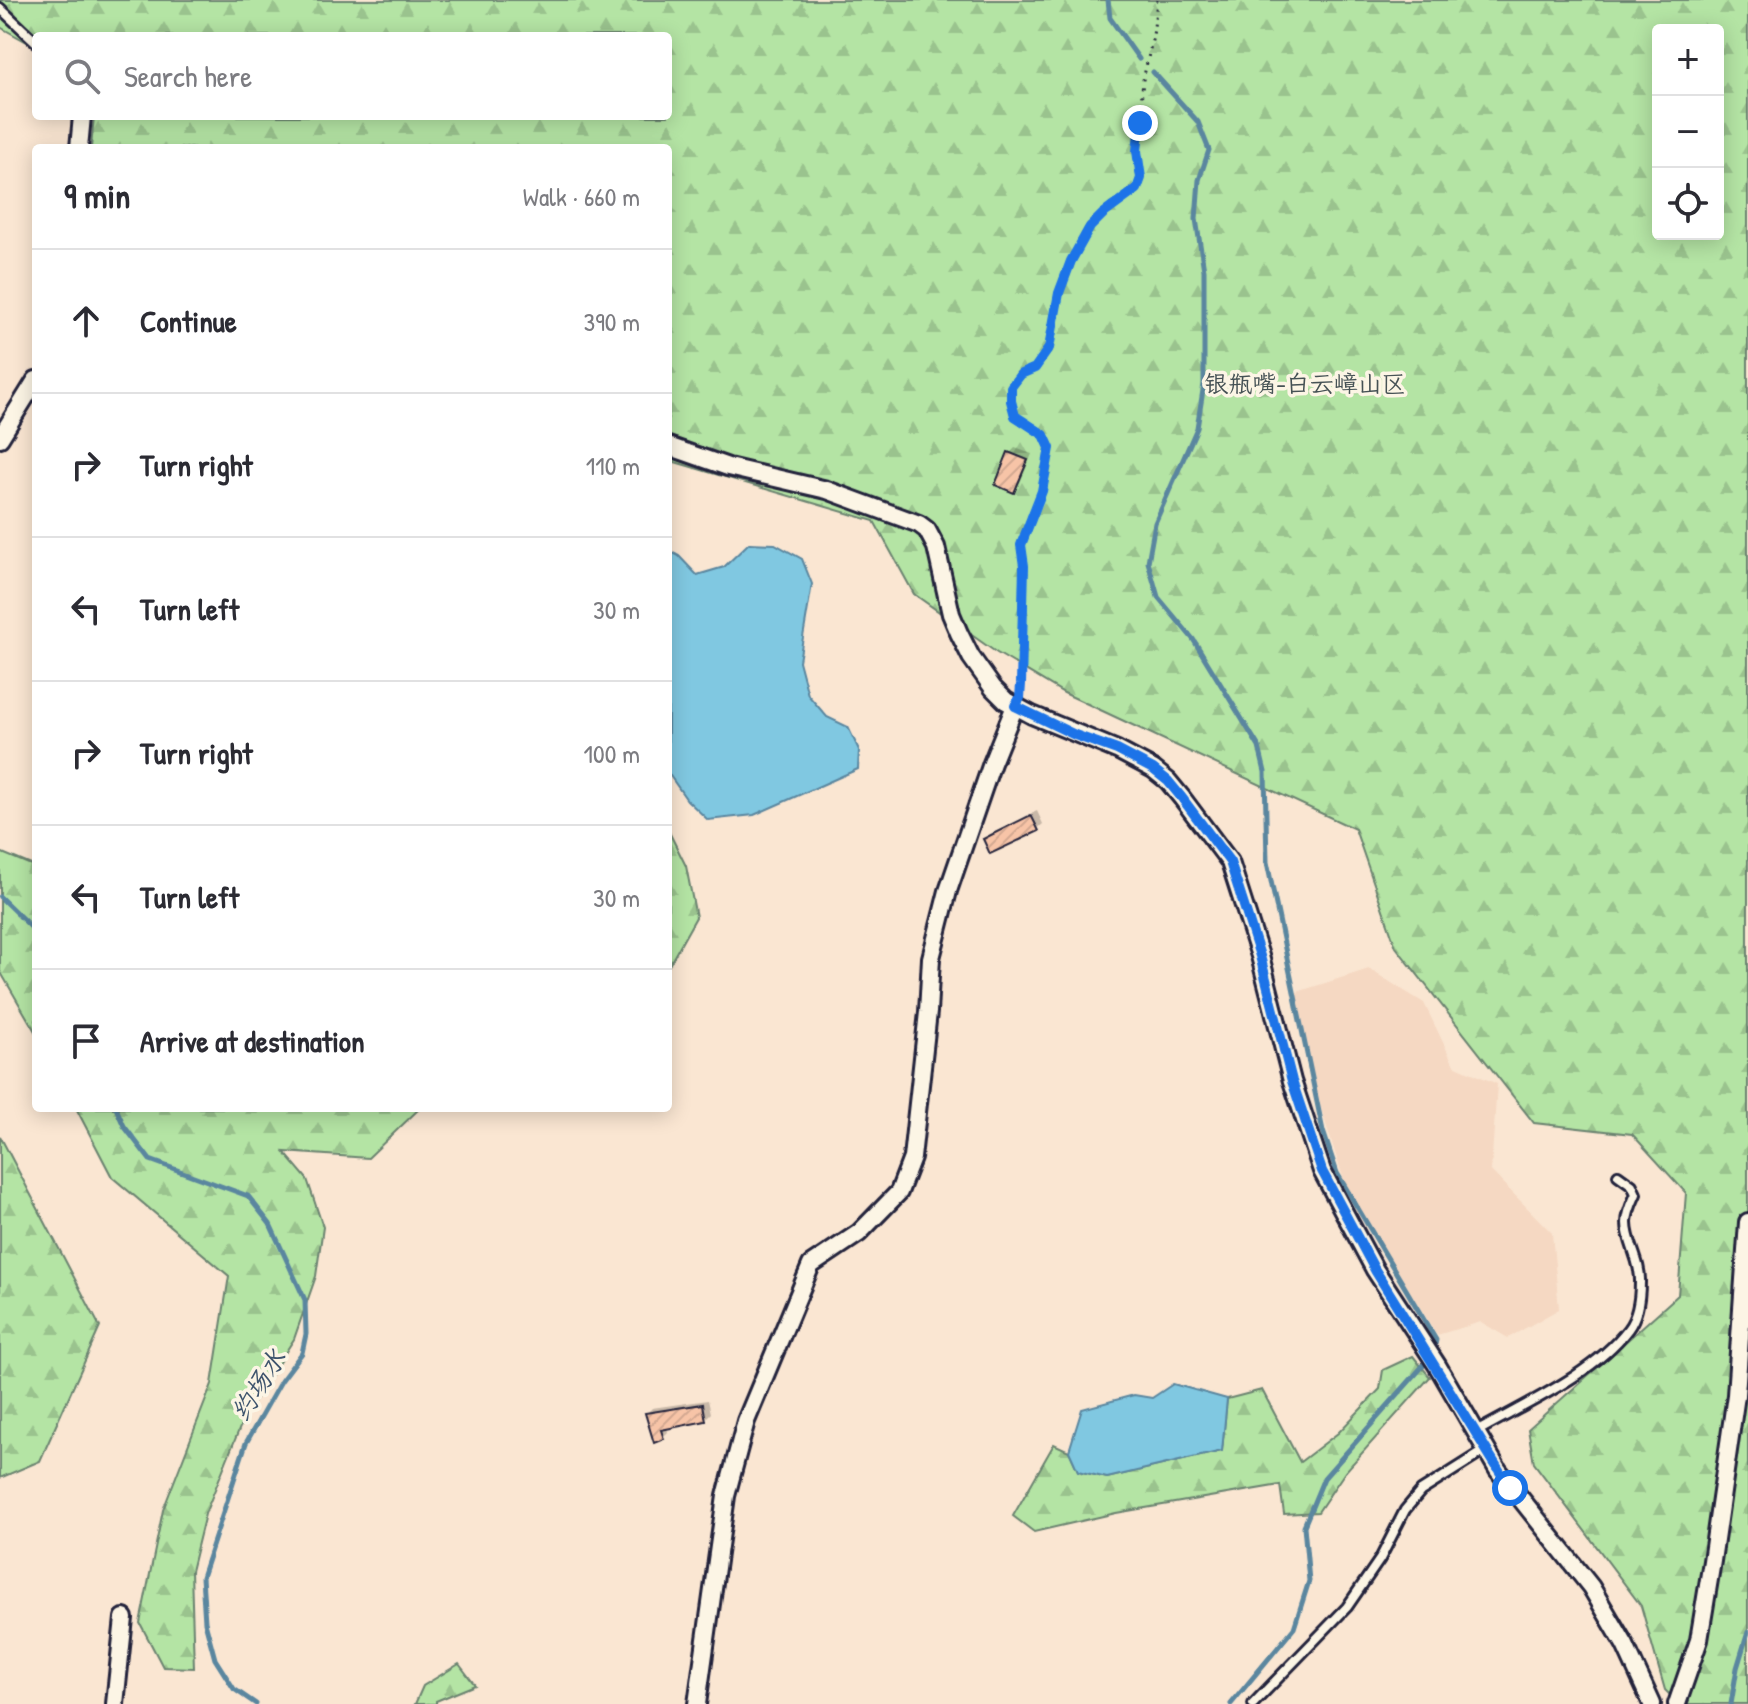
<!DOCTYPE html>
<meta charset="utf-8">
<style>
body{margin:0;font-family:"Patrick Hand","LXGW WenKai TC",sans-serif;background:#f2f2f3;color:#2b2b33}
.controls{position:absolute;right:24px;top:24px;display:grid;overflow:hidden;border-radius:8px;box-shadow:0 4px 20px #0003}
.controls button{width:72px;height:72px;display:grid;place-items:center;padding:0;border:0;border-bottom:2px solid #e1e1e2;background:#fff;color:#2b2b33;font:40px sans-serif}
.stop{position:absolute;width:24px;height:24px;margin:-18px;border:6px solid #1a73e8;border-radius:50%;background:#fff}
.stop.end{background:#1a73e8;border-color:#fff;box-shadow:0 2px 8px #0008}
.list{margin:0;padding:0;list-style:none}
h2{display:flex;justify-content:space-between;align-items:center;height:104px;margin:0;padding:0 32px;font-size:34px}
h2 small{font-size:26px;font-weight:400;color:#7c7c81}
.list li{display:grid;grid-template-columns:52px 1fr auto;gap:24px;align-items:center;box-sizing:border-box;height:144px;padding:0 32px;border-top:2px solid #e1e1e2}
.list b{display:block;font-size:30px;white-space:nowrap}
.list em{font-size:26px;font-style:normal;color:#7c7c81}
.icon{flex:none;width:44px;height:44px;fill:none;stroke:currentColor;stroke-width:2;stroke-linecap:round;stroke-linejoin:round}
.map{position:relative;flex:none;width:1748px;height:1704px;overflow:hidden}
.search{position:absolute;background:#fff;box-shadow:0 4px 20px #0003;left:32px;top:32px;width:640px;height:88px;display:flex;align-items:center;gap:20px;box-sizing:border-box;padding:0 28px;border-radius:8px;color:#7c7c81;font-size:30px}
.panel{position:absolute;background:#fff;box-shadow:0 4px 20px #0003;left:32px;top:144px;width:640px;height:968px;border-radius:8px}
.map>svg:first-child{display:block}
.built{fill:#f5d8c2}
.forest{fill:url(#forest-firs);stroke:#6b8370;stroke-width:2;fill-rule:evenodd}
.water{fill:#80c8e1;stroke:#5a869f;stroke-width:2}
.shadow{fill:#0003}
.lines{fill:none;stroke-linecap:round;stroke-linejoin:round}
.stream{stroke:#5a869f;stroke-width:5}
.building{fill:url(#building-hatch);stroke:#22223b;stroke-width:2}
.lane-casing{stroke:#22223b;stroke-width:14}
.street-casing{stroke:#22223b;stroke-width:22}
.path{stroke:#22223b;stroke-width:3;stroke-dasharray:2 6;stroke-linecap:butt}
.lane{stroke:#fcf5e5;stroke-width:8}
.street{stroke:#fcf5e5;stroke-width:16}
.route{stroke:#1a73e8;stroke-width:10}
.labels{text-anchor:middle;dominant-baseline:central;stroke-width:7;stroke-linejoin:round;paint-order:stroke}
.park-label{font-size:24px;fill:#465255;stroke:#fcf5e5}
.water-label{font-size:26px;font-style:italic;fill:#3e546d;stroke:#fcf5e5}
</style>
<div class="map">
<svg width="1748" height="1704" viewBox="0 0 1748 1704">
<defs>
<pattern id="forest-firs" width="22" height="20" patternUnits="userSpaceOnUse" patternTransform="scale(2)"><rect width="22" height="20" fill="#b4e4a4"/><path d="M5 1l3.5 6h-7zM16 11l3.5 6h-7z" fill="#9ac38e"/></pattern>
<pattern id="building-hatch" width="6" height="6" patternUnits="userSpaceOnUse" patternTransform="scale(2)"><rect width="6" height="6" fill="#f7c4a7"/><path d="M-1 1l2-2M0 6l6-6M5 7l2-2" fill="none" stroke="#d3a891"/></pattern>
</defs>
<rect width="100%" height="100%" fill="#fae6d2"/>
<filter id="ink" filterUnits="userSpaceOnUse"><feTurbulence type="fractalNoise" baseFrequency=".0125" numOctaves="2"/><feDisplacementMap in="SourceGraphic" scale="16" xChannelSelector="R" yChannelSelector="G"/><feConvolveMatrix kernelMatrix="1 2 1 2 8 2 1 2 1" color-interpolation-filters="sRGB"/></filter>
<g filter="url(#ink)">
<!-- built -->
<path class="built" d="M1369,969L1424,1003L1454,1065L1497,1084L1491,1171L1552,1233L1559,1309L1508,1338L1481,1322L1437,1335L1347,1190L1309,1071L1294,993Z"/>
<!-- forest -->
<path class="forest" d="M0,0H1748V1704H1679L1665,1690L1641,1606L1534,1463L1528,1429L1678,1295L1686,1193L1632,1134L1534,1123L1396,947L1355,829L1064,693L997,653L914,594L874,521L668,460V148H91L94,116H668V36H36V47L0,27ZM1658,30H1718V234H1658Z
M668,830L686,866L696,917L668,967Z
M0,852L36,867V1033L0,971Z
M76,1108H420L368,1158L284,1152L307,1179L323,1227L316,1276L294,1339L245,1415L205,1514L191,1571L194,1668L163,1667L140,1623L163,1510L212,1384L229,1276L112,1177Z
M0,1136L100,1327L40,1461L0,1478Z
M1413,1356L1430,1377L1345,1472L1318,1512L1284,1514L1280,1485L1116,1513L1034,1532L1013,1516L1054,1444L1069,1451L1078,1471L1107,1478L1222,1451L1227,1399L1262,1390L1300,1462L1338,1433L1380,1389L1383,1370Z
M459,1664L475,1685L436,1701V1704H415L423,1686Z"/>
<!-- water -->
<path class="water" d="M749,543L775,544L802,559L812,584L799,661L808,695L827,717L848,727L859,750L858,769L754,815L708,820L687,800L668,773V550L679,556L697,575L724,567Z
M1173,1384L1227,1399L1222,1451L1107,1478L1078,1471L1069,1451L1082,1409L1134,1395L1152,1398Z"/>
<!-- shadow -->
<path class="shadow" d="M1015,448L1032,454L1019,485L1014,490L1010,453Z
M1037,811L1043,824L1037,829L985,839L990,834Z
M708,1400L711,1413L705,1419L667,1427L668,1432L663,1437L647,1413L652,1408Z"/>
<g class="lines">
<!-- stream -->
<path class="stream" d="M1108,0L1110,18L1139,59
M1153,72L1198,122L1209,150L1199,180L1196,219L1204,270V384L1197,428L1155,523L1148,562L1158,597L1193,639L1259,747L1265,772L1267,862L1323,1131L1337,1173L1436,1340L1434,1350
M0,897L36,932
M116,1108L124,1126L150,1160L248,1196L270,1224L305,1300L306,1334L302,1353L281,1381L246,1443L202,1577L205,1622L215,1659L234,1689L256,1704
M1231,1704L1294,1628L1309,1581L1304,1526L1324,1478L1429,1359
M1731,1704L1737,1668L1748,1632"/>
</g>
<!-- building -->
<path class="building" d="M1008,452L1028,460L1014,493L995,485Z
M1031,815L1039,831L990,854L983,839Z
M703,1404L706,1421L661,1430L664,1439L654,1443L645,1413Z"/>
<g class="lines">
<defs>
<path id="lane" d="M0,8L36,42
M1476,1432C1525,1404 1594,1374 1628,1329C1638,1316 1640,1298 1640,1282C1641,1261 1627,1243 1627,1223C1627,1213 1632,1203 1636,1194L1632,1185L1618,1175
M1253,1704L1347,1607L1380,1559L1405,1510L1421,1491L1486,1450"/>
<path id="street" d="M79,148L82,116
M0,438L36,380
M668,446L728,467L827,490L919,524L927,530L936,547L951,614L959,633L971,657L993,688L1006,701L1032,715L1117,750L1153,769L1168,781L1182,798L1230,862L1260,956L1292,1081L1322,1171L1375,1270L1437,1365L1498,1470L1591,1587L1625,1645L1652,1704
M115,1704L124,1618
M697,1704L726,1496L746,1421L811,1265L859,1233L899,1192L912,1158L928,1012L931,958L948,891L992,763L1015,706
M1677,1704L1699,1640L1712,1561L1736,1395L1748,1222"/>
</defs>
<!-- lane casing -->
<use href="#lane" class="lane-casing"/>
<!-- street casing -->
<use href="#street" class="street-casing"/>
<!-- path -->
<path class="path" d="M1021,689L1024,566L1021,545L1042,491L1050,448L1044,435L1015,416L1011,401V387L1021,374L1035,368L1049,348L1059,293L1071,261L1090,227L1103,214L1137,189L1141,178L1137,151L1143,80L1153,36L1157,0"/>
<!-- lane -->
<use href="#lane" class="lane"/>
<!-- street -->
<use href="#street" class="street"/>
</g>
</g>
<g class="lines" filter="url(#ink)">
<!-- route -->
<path class="route" d="M1140,123L1137,151L1141,178L1137,189L1103,214L1090,227L1071,261L1059,293L1049,348L1035,368L1021,374L1011,387V401L1015,416L1044,435L1050,448L1042,491L1021,545L1024,566L1021,684L1020,698L1015,706L1075,735L1117,750L1153,769L1168,781L1182,798L1230,862L1260,956L1292,1081L1322,1171L1375,1270L1510,1488"/>
</g>
<g class="labels">
<!-- park labels -->
<g class="park-label">
<text x="1305" y="383">银瓶嘴-白云嶂山区</text>
</g>
<!-- water labels -->
<g class="water-label">
<text transform="translate(258 1385) rotate(-58)">约场水</text>
</g>
</g>
</svg>
<div class="controls">
<button>+</button>
<button>−</button>
<button><svg class="icon" aria-label="locate" viewBox="0 0 24 24"><circle cx="12" cy="12" r="6"/><path d="M12 2v4M12 18v4M2 12h4M18 12h4"/></svg></button>
</div>
<div class="stop" style="left:1510px;top:1488px"></div>
<div class="stop end" style="left:1140px;top:123px"></div>
<div class="search"><svg class="icon" aria-label="search" viewBox="0 0 24 24"><circle cx="10" cy="10" r="6"/><path d="M15 15l6 6"/></svg>Search here</div>
<section class="panel">
<h2>9 min<small>Walk · 660 m</small></h2>
<ul class="list">
<li><svg class="icon" aria-label="ahead" viewBox="0 0 24 24"><path d="M12 20V5M6 11l6-6 6 6"/></svg><div><b>Continue</b></div><em>390 m</em></li>
<li><svg class="icon" aria-label="right" viewBox="0 0 24 24"><path d="M7 20v-9h11M14 6l5 5-5 5"/></svg><div><b>Turn right</b></div><em>110 m</em></li>
<li><svg class="icon" aria-label="left" viewBox="0 0 24 24"><path d="M17 20v-9H6M10 6l-5 5 5 5"/></svg><div><b>Turn left</b></div><em>30 m</em></li>
<li><svg class="icon" aria-label="right" viewBox="0 0 24 24"><path d="M7 20v-9h11M14 6l5 5-5 5"/></svg><div><b>Turn right</b></div><em>100 m</em></li>
<li><svg class="icon" aria-label="left" viewBox="0 0 24 24"><path d="M17 20v-9H6M10 6l-5 5 5 5"/></svg><div><b>Turn left</b></div><em>30 m</em></li>
<li><svg class="icon" aria-label="arrive" viewBox="0 0 24 24"><path d="M6 21V4h12l-3 4 3 4H6"/></svg><div><b>Arrive at destination</b></div></li>
</ul>
</section>
</div>
